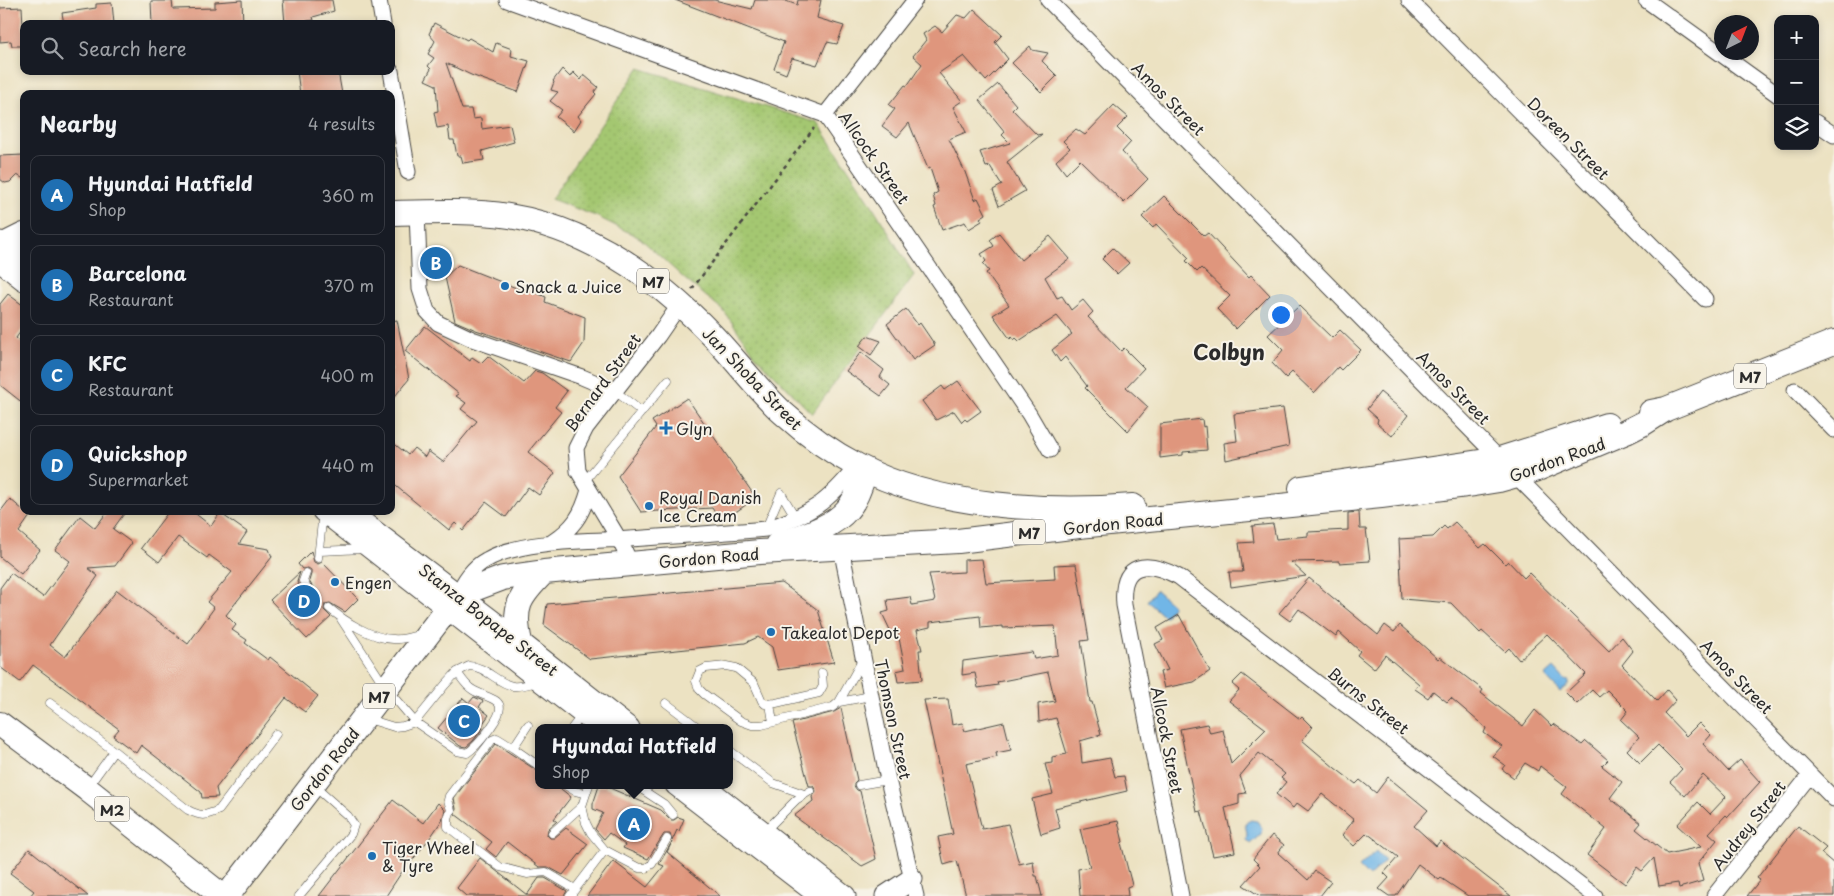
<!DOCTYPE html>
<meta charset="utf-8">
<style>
body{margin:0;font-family:"Playpen Sans",sans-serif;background:#20242c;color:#f1f3f6}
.controls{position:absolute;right:15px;top:15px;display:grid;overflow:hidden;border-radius:10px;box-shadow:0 2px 8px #0003}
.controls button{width:45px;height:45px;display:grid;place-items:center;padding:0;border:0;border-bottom:1px solid #363941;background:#171b24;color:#f1f3f6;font:25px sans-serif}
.compass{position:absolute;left:1714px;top:15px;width:45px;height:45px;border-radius:50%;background:#171b24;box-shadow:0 2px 8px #0003;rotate:42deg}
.you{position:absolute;left:1280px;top:314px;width:18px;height:18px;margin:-12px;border:4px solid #fff;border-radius:50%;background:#1a73e8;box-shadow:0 0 0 8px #1a73e833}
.badge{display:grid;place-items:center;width:32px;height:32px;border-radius:50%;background:#1f6fb2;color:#fff;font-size:16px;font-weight:700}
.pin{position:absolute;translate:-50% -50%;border:2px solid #fff;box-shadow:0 1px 5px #0006}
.popup{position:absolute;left:535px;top:724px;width:198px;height:65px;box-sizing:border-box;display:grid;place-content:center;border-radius:10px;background:#171b24;filter:drop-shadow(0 1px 4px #0005);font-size:16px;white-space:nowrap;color:#9ea1a6}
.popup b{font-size:19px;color:#f1f3f6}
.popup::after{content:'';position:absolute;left:50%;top:100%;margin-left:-10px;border:10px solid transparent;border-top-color:#171b24}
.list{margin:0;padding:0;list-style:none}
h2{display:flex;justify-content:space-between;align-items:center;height:65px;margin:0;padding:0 20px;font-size:21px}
h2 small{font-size:16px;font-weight:400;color:#9ea1a6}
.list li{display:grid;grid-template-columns:32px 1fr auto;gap:15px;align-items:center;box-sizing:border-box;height:80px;margin:0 10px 10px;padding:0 10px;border:1px solid #363941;border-radius:10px}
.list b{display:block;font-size:19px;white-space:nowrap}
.list p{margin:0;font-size:16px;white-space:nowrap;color:#9ea1a6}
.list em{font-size:16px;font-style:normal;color:#9ea1a6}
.icon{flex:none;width:28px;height:28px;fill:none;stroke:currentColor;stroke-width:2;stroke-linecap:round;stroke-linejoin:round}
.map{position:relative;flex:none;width:1834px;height:896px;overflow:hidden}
.search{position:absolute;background:#171b24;box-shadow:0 2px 8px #0003;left:20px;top:20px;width:375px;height:55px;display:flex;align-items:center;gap:12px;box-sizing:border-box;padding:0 18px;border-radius:10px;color:#9ea1a6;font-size:19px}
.panel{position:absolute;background:#171b24;box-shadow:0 2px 8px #0003;left:20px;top:90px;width:375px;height:425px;border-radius:10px}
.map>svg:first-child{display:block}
.grass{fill:url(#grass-dots);stroke:#68794e}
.water{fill:#71b6e7;stroke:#4e7089}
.building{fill:#df967d}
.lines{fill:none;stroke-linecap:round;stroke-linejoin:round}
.service-casing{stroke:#484642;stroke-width:9}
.minor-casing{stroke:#484642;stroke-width:17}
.secondary-casing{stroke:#484642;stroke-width:23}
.primary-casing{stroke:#484642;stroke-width:26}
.path{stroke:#484642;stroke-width:2.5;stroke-dasharray:4 4;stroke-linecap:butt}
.service{stroke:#fff;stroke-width:8}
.minor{stroke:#fff;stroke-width:15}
.secondary{stroke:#fff;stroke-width:21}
.primary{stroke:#fff;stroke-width:24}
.poi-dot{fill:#1f6fb2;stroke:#f7f3e8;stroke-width:2}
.labels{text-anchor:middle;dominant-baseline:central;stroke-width:4;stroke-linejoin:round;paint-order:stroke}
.shield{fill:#f7f3e8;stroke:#686764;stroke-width:1}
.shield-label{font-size:15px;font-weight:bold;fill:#2b2b2b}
.street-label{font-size:16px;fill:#2b2b2b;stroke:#f7f3e8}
.poi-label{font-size:16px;fill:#2b2b2b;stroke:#f7f3e8;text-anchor:start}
.district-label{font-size:21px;font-weight:bold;fill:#2b2b2b;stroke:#f7f3e8}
</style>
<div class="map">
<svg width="1834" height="896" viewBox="0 0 1834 896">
<defs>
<pattern id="grass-dots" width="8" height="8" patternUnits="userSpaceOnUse" patternTransform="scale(1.25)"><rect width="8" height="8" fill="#a4c771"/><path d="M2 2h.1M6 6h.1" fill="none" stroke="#8dab62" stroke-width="1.8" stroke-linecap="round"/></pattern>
</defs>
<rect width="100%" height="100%" fill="#f7f3e8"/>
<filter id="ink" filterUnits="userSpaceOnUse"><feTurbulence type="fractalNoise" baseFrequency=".02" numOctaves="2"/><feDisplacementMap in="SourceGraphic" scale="10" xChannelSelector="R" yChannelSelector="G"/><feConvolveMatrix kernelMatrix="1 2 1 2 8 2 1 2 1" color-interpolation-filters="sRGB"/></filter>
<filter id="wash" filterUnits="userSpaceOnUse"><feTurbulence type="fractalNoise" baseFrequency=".0096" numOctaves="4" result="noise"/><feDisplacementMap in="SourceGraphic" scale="20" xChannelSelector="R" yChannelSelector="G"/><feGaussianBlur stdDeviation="1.12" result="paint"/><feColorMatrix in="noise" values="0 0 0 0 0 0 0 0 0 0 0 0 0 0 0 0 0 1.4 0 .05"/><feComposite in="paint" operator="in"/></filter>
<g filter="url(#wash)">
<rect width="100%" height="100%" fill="#ece2c2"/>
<!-- grass -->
<path class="grass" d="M639,68L818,123L869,200L914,275L812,414L755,355L723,310L687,281L640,238L598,217L551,199Z"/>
<!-- water -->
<path class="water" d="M1156,590L1173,605L1165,617L1147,601Z
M1554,668L1565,680L1569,681V685L1560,692L1545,676Z
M1251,820L1257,821L1262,828L1261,834L1250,844L1246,840L1247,834L1245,823Z
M1376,851L1385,861L1369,877L1359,867Z"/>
<g id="blocks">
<!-- building -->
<path class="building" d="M242,0L243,24H152L151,1H172L173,9L215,8V2Z
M283,0H332L334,11L313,17L314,20L285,24Z
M675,0H714L752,9L755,0H783L797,5L798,0H821L817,18L844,26L837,44L827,42L817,65L792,58L786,74L774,69L784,42Z
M112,3L114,24H64L62,13L96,8V4Z
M22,7L24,46H12L11,41L0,42V8Z
M974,9L1002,35L995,42L1008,59L986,81L964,56L939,73L962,101L953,107L966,132L949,139L965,172L975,200L978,198L986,214L980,218L982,221L969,229L965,222L942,230L934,207L936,206L933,195L938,192L930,168L928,169L909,123L897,137L882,126L895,109L889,105L905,85L907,86L922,64L913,56L926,40L923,34L935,26L942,32L957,15L966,18Z
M434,23L467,40L469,38L493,52L496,43L512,49L511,56L529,61L518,92L471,75L446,63L462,109H471L473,119L481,118L482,129L510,125L514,142L482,151L484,160L463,163L461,156H457L454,140H450L448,126L437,128L434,112L438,111L436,85L425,80L431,69L428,66L434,58L428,54L435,41L429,34Z
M1030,46L1032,50L1048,53L1042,61L1057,76L1041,92L1012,63Z
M562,69L570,77L573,72L581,80L584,75L598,87L594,92L596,94L578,116L581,120L574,131L556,117L562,110L550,101L558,92L551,90L554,82L553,81Z
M297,71H338L342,94H300Z
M998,84L1016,105L1012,109L1037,135L1042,134L1007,162L1025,191L999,206L993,190L1002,185L990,166L986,167L980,152L1010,143L1002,135L1005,132L979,100Z
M1114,105L1128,117L1117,128L1131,142L1122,152L1148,179L1124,203L1080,160L1066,174L1056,161L1070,148L1063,141L1076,129L1085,135Z
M24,155V179L17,175L10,182L5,183L0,179V156Z
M1164,196L1204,236L1208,233L1249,277L1251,275L1270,295L1236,329L1217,309L1230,296L1201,268L1197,272L1186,261L1189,258L1156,224L1153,228L1142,217Z
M999,233L1021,260L1050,236L1070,259L1045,277L1057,298L1062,296L1071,310L1083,300L1093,312L1088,317L1121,351L1124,348L1144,368L1126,387L1148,407L1128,431L1085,388L1087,386L1065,357L1060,362L1052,350L1072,334L1057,316L1019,341L1016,338L1014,340L1012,337L1010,339L993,315L1009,305L986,273L989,271L983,264L986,261L981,254L994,246L990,240Z
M1113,248L1129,263L1117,274L1102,259Z
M458,265L524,291L525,288L546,297L545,302L585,317L584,343L571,362L476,330L455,321L445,277Z
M8,294L24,306V327L16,338L24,345V404L0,385V304Z
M1299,306L1332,338L1340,330L1361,350L1341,370L1338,367L1314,393L1292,372L1286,378L1272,363L1283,350L1268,335Z
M906,309L918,325L920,323L935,345L913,360L887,324Z
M397,320L409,379L391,401V321Z
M425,326L470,361L472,357L481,363L488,356L524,383L535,371L542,373L567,391L555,407L561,412L528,452L555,473L539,495L528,487L506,517L486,502L463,531L455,523L449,530L391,482V441L408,455L414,448L425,457L428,451L443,462L477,421L461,409L466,403L456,396L459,394L405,351Z
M867,336L881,341L871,355L859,346Z
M861,352L884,370L880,377L890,385L881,396L846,371Z
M958,381L981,411L967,421L965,419L962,422L954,411L936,420L922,401L942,386L945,390Z
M1380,392L1408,415L1392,436L1377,423L1378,419L1367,409Z
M687,398L756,498L721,522L712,508L641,512L618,476L656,427L652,421Z
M1283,408L1289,446L1226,460L1224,443L1237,441L1234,414Z
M1202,419L1203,427L1205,426L1207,450L1183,452V455L1160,458V424Z
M10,499L30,516L19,532L40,550L21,574L0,557V512Z
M108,511H126L113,529L132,543L115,566L88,568L98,576L50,645L65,657L117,590L188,644L214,608L207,602L232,572L209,555L207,558L178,537L159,562L141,548L169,511H192L211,526L220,513L247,532L239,544L269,549L272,557L226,615L236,625L232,630L247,640L245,643L268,660L270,657L318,696L305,712L286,698L216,788L218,797L202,798L201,792L141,745L136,753L113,736L119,729L33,665L20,682L0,667V588L11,573L43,597L70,561L55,550L80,516L95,528Z
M1359,512L1360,529H1366L1370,561L1339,563V561L1291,562L1306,576L1231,587L1229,572H1243L1239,543L1254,542L1252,526L1273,524L1276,539L1308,536V532L1348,530V513Z
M1455,522L1480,548L1485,544L1505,564L1508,561L1524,578L1529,573L1609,651L1622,637L1633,651L1622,665L1657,701L1667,690L1676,700L1664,713L1686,736L1699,723L1711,735L1703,744L1728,771L1740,760L1760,782L1728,817L1726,815L1709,833L1717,840L1698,863L1703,881L1679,888L1678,883L1659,886L1654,858L1642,871L1637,867L1625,884L1587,855L1606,829L1562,794L1567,787L1540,766L1538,771L1525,763L1514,778L1502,769L1505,765L1493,756L1502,746L1484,733L1486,728L1451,698L1447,702L1433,691L1428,698L1415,689L1419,684L1385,655L1374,669L1357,655L1360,651L1339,632L1336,637L1299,609L1290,621L1279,613L1309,578L1378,635L1385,625L1394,632L1400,625L1438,659L1440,657L1483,690L1481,693L1523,726L1535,710L1552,726L1554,724L1582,745L1586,741L1608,760L1602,766L1622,782L1610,798L1641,823L1636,829L1667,854L1701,847L1677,825L1698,802L1710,814L1726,797L1703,775L1685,796L1670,782L1682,769L1658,745L1640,763L1627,750L1639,737L1621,720L1628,711L1607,690L1599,697L1592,690L1577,704L1566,693L1586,674L1547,634L1519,660L1509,648L1505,652L1482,631L1480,633L1451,603L1402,599L1399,539L1433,537L1444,526L1447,529Z
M311,551L314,562L318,564L322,562L358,599L345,612L330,603L325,604L324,610L331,617L307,639L270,600L300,572L297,582L303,593L307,596L313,593V588L309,581L311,574V570L308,568L302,569L298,564Z
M982,559L986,583L1055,579L1054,565L1076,564L1089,640L1081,641L1090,702H1092L1101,735L1080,741L1082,763L1110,758L1115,777L1124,776L1127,791L1055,808L1060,828L1041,834L1032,799L1053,794L1045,764L1052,763V757L1067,754L1056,718L1039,722L1038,704L1055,701L1048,672L997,682L998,685L978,688L975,673L962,675L963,661L1032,652L1034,659L1058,655L1055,626L1003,628V626L981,628L980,616L930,622V627L917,630L922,650H919L922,680L898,682L896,671L905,669L898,633L891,632L882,613L889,611L887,600L910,597L912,605L935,601L929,574L964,572V560Z
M782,583L818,610L834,662L778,670L772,647L758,637L745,643L590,659L544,625L547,604Z
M1179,615L1210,671L1194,682L1164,688L1160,672L1168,670L1155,644L1163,640L1157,628Z
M1242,674L1300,719L1302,717L1312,727L1302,740L1335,768L1356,784L1360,780L1376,793L1388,777L1428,810L1414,826L1436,846L1440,841L1511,896H1468L1441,878L1439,880L1418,864L1396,896H1389L1379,889L1389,878L1384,873L1398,857L1367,833L1354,846L1342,835L1354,820L1322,794L1308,811L1297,803L1293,808L1276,794L1286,782L1281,778L1285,774L1259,753L1240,776L1246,793L1239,794V804L1225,808L1235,852L1213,856L1201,811L1197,812L1180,729L1207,724L1210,733L1223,730L1231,764L1266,729L1229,701L1239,690L1232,684Z
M474,697L483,701L479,707L489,715L481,726L483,728L473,741L466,747L460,746L438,728L463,698L469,703Z
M948,699L952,725L962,723L965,731L1004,722L1011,750L996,753L997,757L966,764L982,829L1008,824L1019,864L1033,861L1035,876H1037L1042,896H966L957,861L944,865L938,837L953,834L924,700Z
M841,708L857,780L854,783V786L857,790L860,791L876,859L862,866L794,816L813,801L812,797L816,791L813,786H809L792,723L834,712Z
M496,744L539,772V785H556L571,797L554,819L557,821L548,829L547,835L550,838H554L566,828L588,844L563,875L548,867H539L507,842L496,857L486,849L492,842L455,814L456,809L454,798Z
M599,786H605L661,810L671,820H674L678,817L684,819L679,831L677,830L672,841L670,834H664L648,859L623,848L625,845L609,833L604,839L595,829L603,813L593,809V804Z
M393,800L423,823L438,803L445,810L442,820L432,835L411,862L409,861L386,896H319Z
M1118,821L1123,842L1121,843L1132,885L1127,887L1128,896H1080L1078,869L1090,867L1080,829Z
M1798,826L1826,848L1821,853L1834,864V896H1747L1760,880L1757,878Z
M1272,835L1284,845L1278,853L1308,880L1315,871L1331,882L1320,896H1260L1243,885L1260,866L1253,859Z
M672,842L667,852L720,896H587L613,861L647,887L664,866L659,864Z
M29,849L74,885L88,896H30L34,891L10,873Z
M480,858L527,895L539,878H545L567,891L564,896H466L457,888Z"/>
</g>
</g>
<g filter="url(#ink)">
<use href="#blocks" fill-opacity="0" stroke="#484642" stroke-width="1"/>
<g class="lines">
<defs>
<path id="service" d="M615,391L642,412
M584,482L668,380
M781,493L796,518
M766,528L781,493
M320,551L363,549
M318,558L323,513
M306,573L303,581L308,590
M329,608C344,621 373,639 393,639C402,640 412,637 421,634
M341,619L386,688L415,722L457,751L467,753C477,747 484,736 491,727C512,698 492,701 473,690C466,686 462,679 457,672
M822,673L823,686L819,693L776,703L765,704L762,701L754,683L736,668L726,666L706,668L700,671L696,681L699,689L704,694L741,721L752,725H762L833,707L839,702L863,659
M839,702L871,696
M50,703L114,751L88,787
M666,703L699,728
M770,704L773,722
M368,719L394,727L403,726L415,722L445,685L457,672L469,666C486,666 496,683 513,686C521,687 529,684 537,682
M528,725L513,748L539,766
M572,728L582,715
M513,748L497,738L492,740L449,796L448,800L451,810L448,818V827L500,867L527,874L546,872L575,889
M729,750L773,783L804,794
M114,751L188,810C202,817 205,816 219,810L276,734
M565,785L575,791L586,794L589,785
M635,785L664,804L673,815
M859,785L888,780
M586,794L582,806L586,823L591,833L605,850L639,868H646L652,864L667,839
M765,831L796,800L810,791
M552,833L582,806
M299,896L351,834L354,825L348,816L315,787
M570,896L605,850"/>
<path id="minor" d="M379,0L383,24
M507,0L825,115L1029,414L1050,450
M1048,0L1834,799
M1409,0L1705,299
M1646,0L1778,95
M391,71L408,172
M825,115L915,0
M1815,122L1834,135
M417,212L420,289L427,311L438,323L472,339L582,377L615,391
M1795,390L1834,430
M551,543C573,528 582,516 589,490
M841,548L888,780L916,896
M631,564L619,539L578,471L576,448L586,428L658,336L680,304
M458,595C463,581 473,567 486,560C520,540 589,541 629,539C674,536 720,533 766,529C811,514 827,503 857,466
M1181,896L1124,605C1120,561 1147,560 1179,577L1595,896
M1714,896L1810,775"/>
<path id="secondary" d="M0,242L24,261
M0,261L24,280
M323,511L601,728
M348,511L520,642L629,728
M676,785L820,896
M703,785L845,896
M886,896L912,879"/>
<path id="primary" d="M391,213C428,212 473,210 509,216C589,229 657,278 712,335C736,360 757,389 783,413C805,433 831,452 858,466C934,507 1048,513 1133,506
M0,250L4,245L24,235
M1651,412L1666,409L1834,342
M1301,488L1500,459L1607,425
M777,545C800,536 831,529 847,510C857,499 861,483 866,470
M520,642C512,607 519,597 544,572
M0,724L87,789L222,896
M227,896L458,595L503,578L544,572L760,552L958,541L1079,526L1381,496L1474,484L1499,480L1535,470L1626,432L1644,423L1666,409"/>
</defs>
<!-- service casing -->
<use href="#service" class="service-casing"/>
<!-- minor casing -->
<use href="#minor" class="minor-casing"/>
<!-- secondary casing -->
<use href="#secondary" class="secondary-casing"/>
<!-- primary casing -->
<use href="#primary" class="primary-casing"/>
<!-- path -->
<path class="path" d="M692,289L814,128"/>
<!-- service -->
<use href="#service" class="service"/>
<!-- minor -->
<use href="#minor" class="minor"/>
<!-- secondary -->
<use href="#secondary" class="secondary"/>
<!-- primary -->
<use href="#primary" class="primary"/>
</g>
</g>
<!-- markers -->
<g class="poi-dot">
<circle cx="505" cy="286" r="5"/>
<path d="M663.5 420.5h5v5h5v5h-5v5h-5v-5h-5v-5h5z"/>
<circle cx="649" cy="506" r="5"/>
<circle cx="335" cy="582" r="5"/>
<circle cx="771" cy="632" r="5"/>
<circle cx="372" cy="856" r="5"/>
</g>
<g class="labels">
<!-- shield labels -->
<g class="shield">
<rect x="637" y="268.5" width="32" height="25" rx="4"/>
<rect x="1734" y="363.5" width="32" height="25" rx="4"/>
<rect x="1013" y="519.5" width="32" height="25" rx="4"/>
<rect x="363" y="683.5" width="32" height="25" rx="4"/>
<rect x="94.5" y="796.5" width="35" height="25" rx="4"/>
</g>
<g class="shield-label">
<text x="653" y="281">M7</text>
<text x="1750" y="376">M7</text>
<text x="1029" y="532">M7</text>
<text x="379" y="696">M7</text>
<text x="112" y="809">M2</text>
</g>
<!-- street labels -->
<g class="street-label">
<text transform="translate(1169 98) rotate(45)">Amos Street</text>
<text transform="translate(1569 138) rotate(45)">Doreen Street</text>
<text transform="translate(875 157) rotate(55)">Allcock Street</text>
<text transform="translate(753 378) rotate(46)">Jan Shoba Street</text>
<text transform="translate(602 382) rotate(-54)">Bernard Street</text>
<text transform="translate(1454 387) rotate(45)">Amos Street</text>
<text transform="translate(1557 459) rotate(-20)">Gordon Road</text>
<text transform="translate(1113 523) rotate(-6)">Gordon Road</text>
<text transform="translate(709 557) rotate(-5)">Gordon Road</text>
<text transform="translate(489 619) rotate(38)">Stanza Bopape Street</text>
<text transform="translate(1737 676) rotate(46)">Amos Street</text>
<text transform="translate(1369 700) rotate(38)">Burns Street</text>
<text transform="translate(894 719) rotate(78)">Thomson Street</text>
<text transform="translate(1168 740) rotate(79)">Allcock Street</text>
<text transform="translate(324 769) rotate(-52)">Gordon Road</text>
<text transform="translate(1748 825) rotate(-52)">Audrey Street</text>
</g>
<!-- poi labels -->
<g class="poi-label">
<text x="515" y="286">Snack a Juice</text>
<text x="676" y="428">Glyn</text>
<text x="659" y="497">Royal Danish<tspan x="659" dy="18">Ice Cream</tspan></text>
<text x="345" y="582">Engen</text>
<text x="781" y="632">Takealot Depot</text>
<text x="382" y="847">Tiger Wheel<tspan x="382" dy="18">&amp; Tyre</tspan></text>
</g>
<!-- district labels -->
<g class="district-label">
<text x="1229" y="351">Colbyn</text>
</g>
</g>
</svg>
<div class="controls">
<button>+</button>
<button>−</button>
<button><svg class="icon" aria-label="layers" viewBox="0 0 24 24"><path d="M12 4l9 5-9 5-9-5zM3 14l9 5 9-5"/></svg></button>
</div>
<svg class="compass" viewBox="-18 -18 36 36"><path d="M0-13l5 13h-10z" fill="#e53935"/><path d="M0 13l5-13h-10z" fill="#9ea1a6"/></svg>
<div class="you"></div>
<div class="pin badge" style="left:634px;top:824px">A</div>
<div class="popup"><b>Hyundai Hatfield</b>Shop</div>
<div class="pin badge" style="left:436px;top:263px">B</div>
<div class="pin badge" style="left:464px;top:721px">C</div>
<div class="pin badge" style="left:304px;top:601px">D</div>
<div class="search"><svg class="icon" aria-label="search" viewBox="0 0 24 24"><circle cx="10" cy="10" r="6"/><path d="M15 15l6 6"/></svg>Search here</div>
<section class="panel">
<h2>Nearby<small>4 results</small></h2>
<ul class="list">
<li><span class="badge">A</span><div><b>Hyundai Hatfield</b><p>Shop</p></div><em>360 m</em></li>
<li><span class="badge">B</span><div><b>Barcelona</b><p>Restaurant</p></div><em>370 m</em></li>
<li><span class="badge">C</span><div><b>KFC</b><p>Restaurant</p></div><em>400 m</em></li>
<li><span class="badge">D</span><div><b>Quickshop</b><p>Supermarket</p></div><em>440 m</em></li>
</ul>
</section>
</div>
